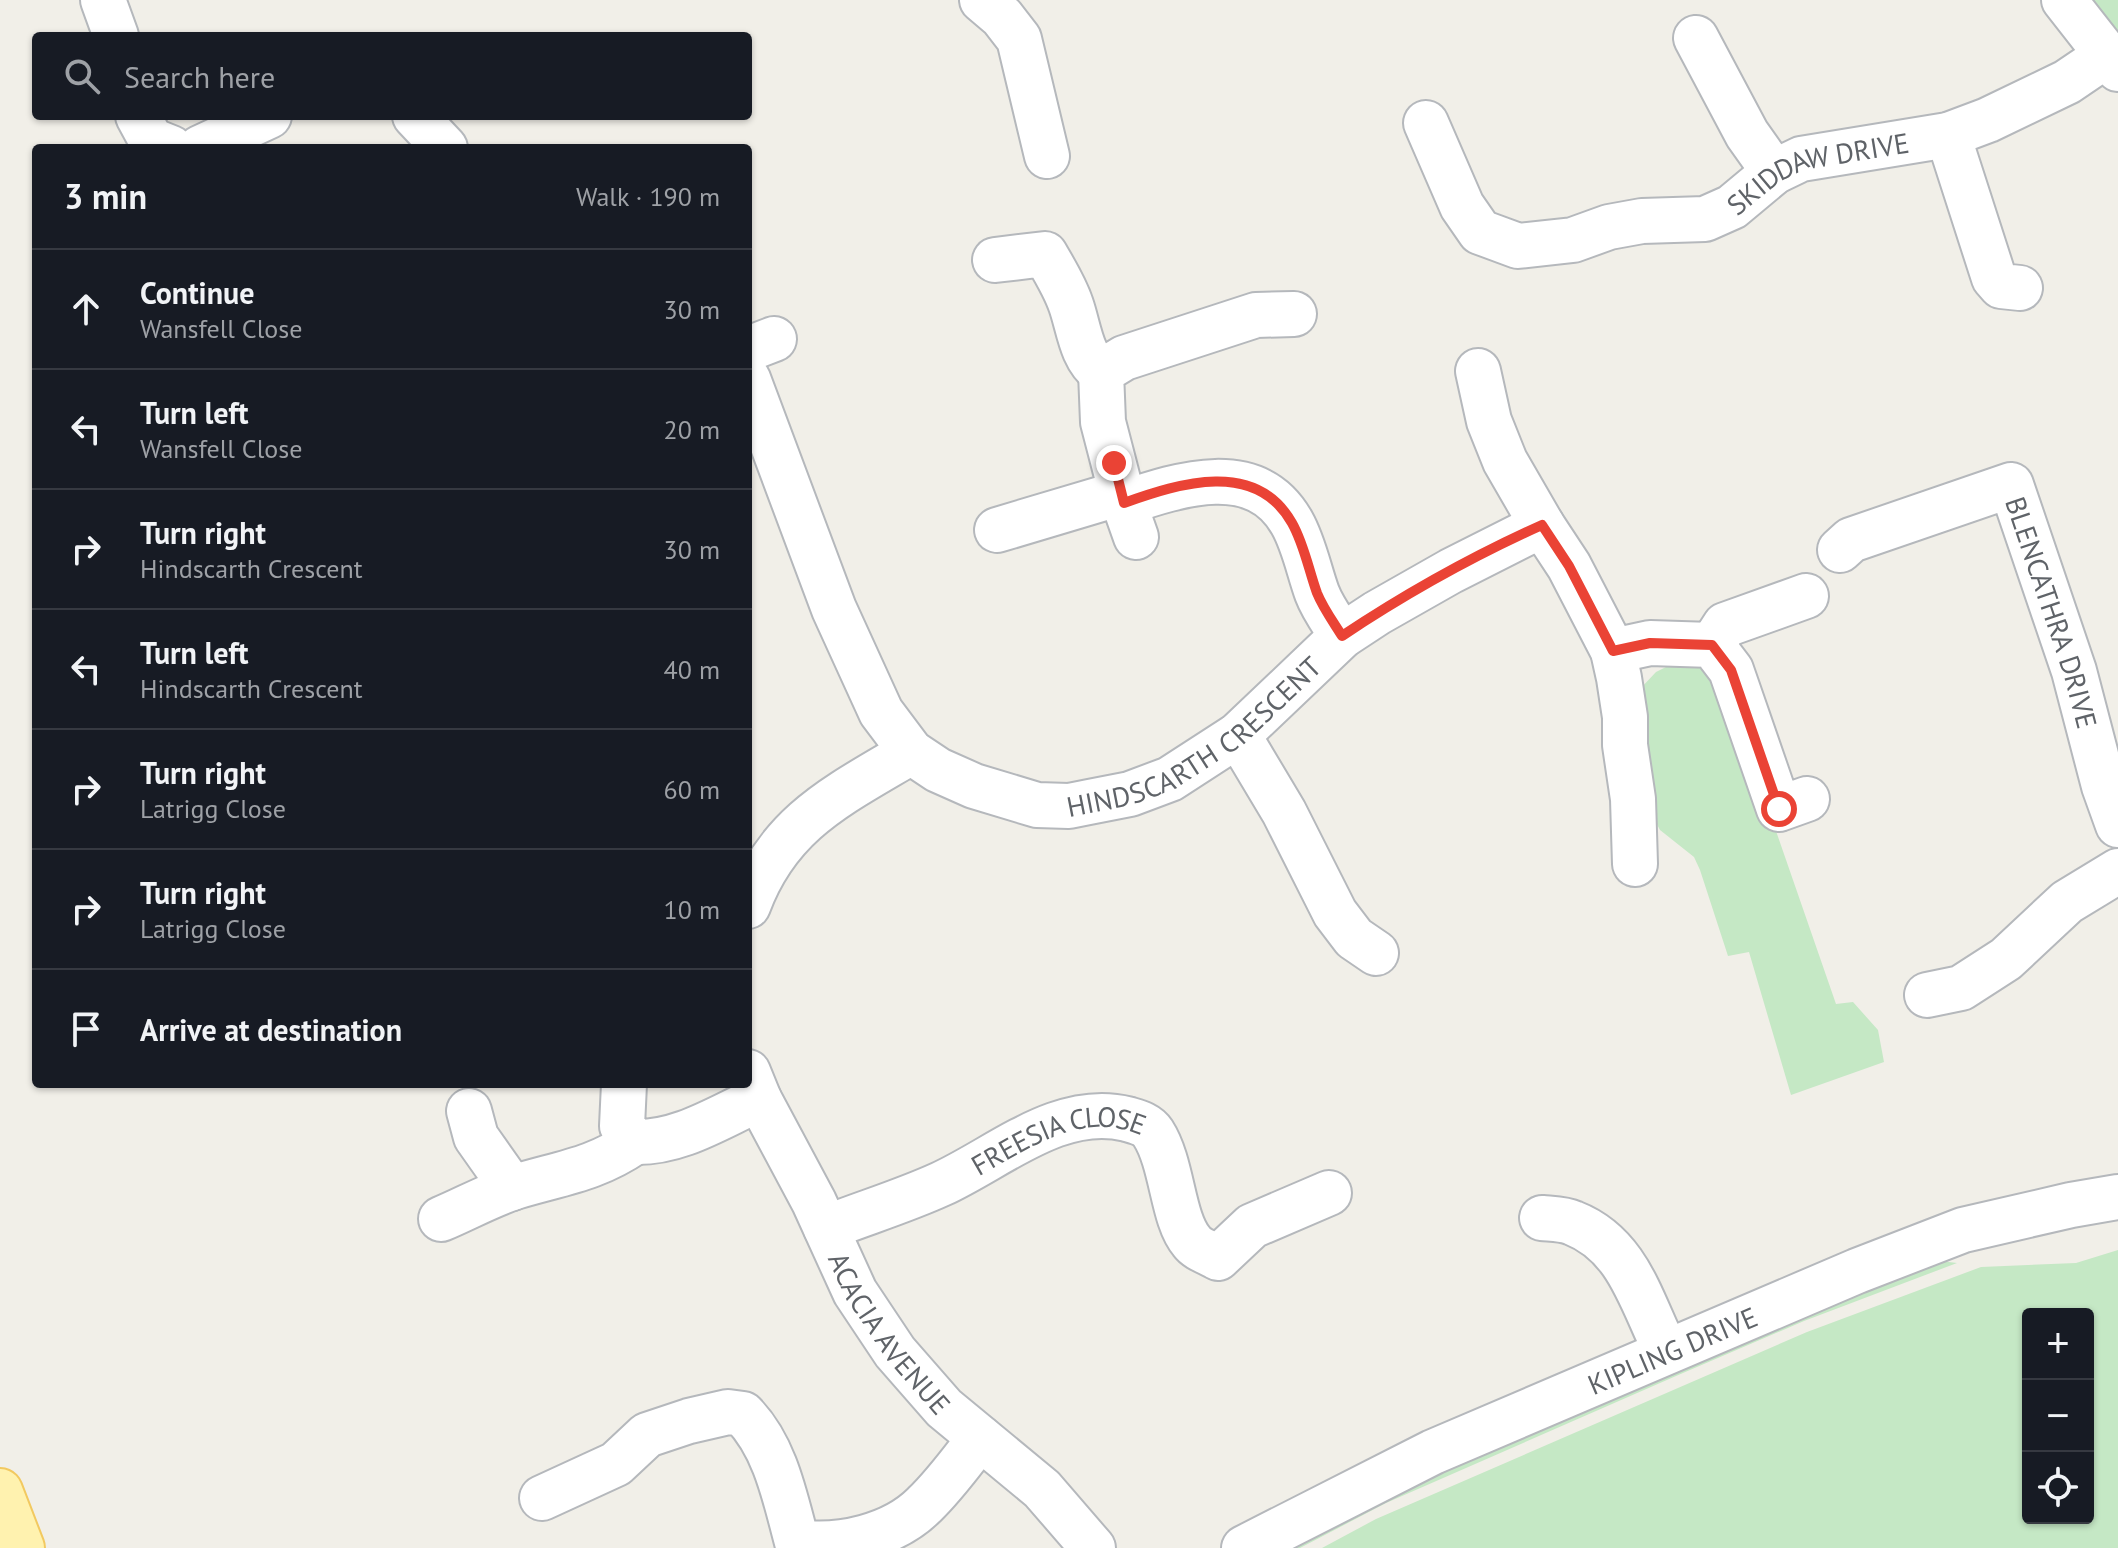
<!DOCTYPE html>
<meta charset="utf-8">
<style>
body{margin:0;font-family:"PT Sans",sans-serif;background:#20242c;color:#f1f3f6}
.controls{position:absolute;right:24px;bottom:24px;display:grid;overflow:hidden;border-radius:8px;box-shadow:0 2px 6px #0004}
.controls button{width:72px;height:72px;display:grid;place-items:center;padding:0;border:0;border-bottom:2px solid #363941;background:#171b24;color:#f1f3f6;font:40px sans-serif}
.stop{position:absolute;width:24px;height:24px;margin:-18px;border:6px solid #ea4335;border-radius:50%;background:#fff}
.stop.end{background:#ea4335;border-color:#fff;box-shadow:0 2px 8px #0008}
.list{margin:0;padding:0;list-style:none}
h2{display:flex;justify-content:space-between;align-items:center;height:104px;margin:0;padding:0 32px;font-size:34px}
h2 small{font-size:26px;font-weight:400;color:#9ea1a6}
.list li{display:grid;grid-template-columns:52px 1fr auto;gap:24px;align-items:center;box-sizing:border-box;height:120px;padding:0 32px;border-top:2px solid #363941}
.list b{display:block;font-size:30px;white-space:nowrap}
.list p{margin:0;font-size:26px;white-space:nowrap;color:#9ea1a6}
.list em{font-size:26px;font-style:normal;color:#9ea1a6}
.icon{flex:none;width:44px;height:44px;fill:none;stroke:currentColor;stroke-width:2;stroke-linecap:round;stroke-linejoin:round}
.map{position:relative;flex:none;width:2118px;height:1548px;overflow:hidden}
.search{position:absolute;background:#171b24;box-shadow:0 2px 6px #0004;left:32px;top:32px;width:720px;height:88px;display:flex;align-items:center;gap:20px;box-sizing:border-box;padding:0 28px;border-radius:8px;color:#9ea1a6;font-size:30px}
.panel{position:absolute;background:#171b24;box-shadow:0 2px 6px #0004;left:32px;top:144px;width:720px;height:944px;border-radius:8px}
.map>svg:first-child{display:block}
.green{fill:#c5e8c5;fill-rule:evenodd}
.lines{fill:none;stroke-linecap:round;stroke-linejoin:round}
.minor-casing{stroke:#b5b8bc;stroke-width:48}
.major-casing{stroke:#f2c960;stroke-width:48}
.minor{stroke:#fff;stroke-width:44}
.major{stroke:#fff2af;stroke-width:44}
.route{stroke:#ea4335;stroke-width:10}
.labels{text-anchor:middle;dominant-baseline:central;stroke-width:8;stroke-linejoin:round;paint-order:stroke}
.street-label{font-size:28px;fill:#5f6368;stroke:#fff}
</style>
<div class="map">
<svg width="2118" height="1548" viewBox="0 0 2118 1548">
<rect width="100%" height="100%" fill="#f1efe8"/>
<!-- green -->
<path class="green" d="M2093,0H2118V33Z
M1676,662L1704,664L1725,684L1836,1004L1853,1002L1878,1030L1884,1062L1791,1095L1749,952L1728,956L1700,870L1694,857L1660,830L1651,813L1640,689L1656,672Z
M2118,1250V1548H1322L1376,1519L1807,1332L1981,1267L2076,1263ZM2028,1314H2088V1518H2028Z
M1941,1261L1957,1263L1804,1321L1676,1376L1386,1503L1300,1548H1286L1381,1498L1801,1313Z"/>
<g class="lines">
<defs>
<g id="minor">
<path d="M103,0L116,36"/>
<path d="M982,0L1002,17L1019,39L1047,156"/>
<path d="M2064,0L2118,69"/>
<path d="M1696,38L1747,134L1774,172"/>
<path d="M138,116L151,140L171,148"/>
<path d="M415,116L445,148"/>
<path id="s1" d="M1426,123L1462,206L1480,232L1518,246L1573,240L1609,227L1642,221L1705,219L1732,207L1774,172L1801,159L1948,135L1988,120L2067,82L2107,55"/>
<path d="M1948,135L1994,278L2001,286L2020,288"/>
<path d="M200,148L269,116"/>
<path d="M995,260L1045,254C1055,271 1065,287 1071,305C1079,328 1081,357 1101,372"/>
<path d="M748,349L774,339"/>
<path d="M1478,371L1489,421L1505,461L1542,525"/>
<path id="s2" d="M748,379L834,609L881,712L911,752L938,770L974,786L1037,805L1069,806L1089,802L1130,794L1170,779L1238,735L1342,636L1377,613L1451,571L1542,525L1569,566L1613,651L1619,678L1625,717V745L1633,799L1635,864"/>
<path d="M1124,503L1103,422L1101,372L1124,358L1256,315L1294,314"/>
<path d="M997,530L1121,493"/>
<path d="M1136,537L1124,503C1180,484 1256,459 1292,523C1304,544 1309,571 1317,593C1323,609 1334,623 1342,636"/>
<path id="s3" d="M1840,550L1851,540L2011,485L2074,671L2104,786L2118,825"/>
<path d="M1712,645L1725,625L1806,596"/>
<path d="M1613,651L1650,643L1712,645L1731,670L1779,809L1807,799"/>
<path d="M1238,735L1284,812L1335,913L1354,938L1376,953"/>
<path d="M748,906C779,822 839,795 911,752"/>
<path d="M1927,995L1961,988L2006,959L2067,902L2118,871"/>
<path id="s4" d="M748,1072L759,1099L814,1202L855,1292L895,1352L944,1408L1042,1489L1093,1548"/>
<path d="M624,1084L622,1126L635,1142C680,1143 719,1117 759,1099"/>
<path d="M469,1111L476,1137L512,1188"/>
<path d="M1542,1218C1552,1219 1564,1219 1573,1223C1629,1245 1641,1302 1666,1351"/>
<path d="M441,1219C465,1209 490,1195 515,1187C561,1173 594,1170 635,1142"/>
<path id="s5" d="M826,1228C864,1213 904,1201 941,1184C998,1158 1060,1102 1127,1119C1137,1122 1147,1124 1153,1133C1173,1164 1172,1219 1192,1242C1197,1249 1210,1253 1218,1258L1252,1226L1329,1193"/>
<path d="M542,1498L616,1464L647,1435L689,1421L728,1412L743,1414C776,1448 785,1498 797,1542C839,1548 893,1536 924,1505C945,1485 962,1461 980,1438"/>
<path id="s6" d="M1244,1548L1433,1452L1857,1271L1963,1230L2071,1205L2118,1197"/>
</g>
<path id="major" d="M0,1491L22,1548"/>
</defs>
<!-- minor casing -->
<use href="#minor" class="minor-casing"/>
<!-- major casing -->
<use href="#major" class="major-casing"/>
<!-- minor -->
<use href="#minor" class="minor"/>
<!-- major -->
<use href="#major" class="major"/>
</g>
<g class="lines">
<!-- route -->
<path class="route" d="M1114,463L1124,503C1180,483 1256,459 1292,523C1304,544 1309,571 1317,593C1323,608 1334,623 1342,636C1405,594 1473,556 1542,525L1569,566L1613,651L1650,643L1712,645L1731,670L1779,809"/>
</g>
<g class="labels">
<!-- street labels -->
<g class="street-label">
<text stroke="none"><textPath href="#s1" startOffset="478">SKIDDAW DRIVE</textPath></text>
<text stroke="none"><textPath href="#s3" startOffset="318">BLENCATHRA DRIVE</textPath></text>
<text stroke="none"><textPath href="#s2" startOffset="724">HINDSCARTH CRESCENT</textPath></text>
<text stroke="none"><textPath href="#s5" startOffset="252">FREESIA CLOSE</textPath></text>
<text stroke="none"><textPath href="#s4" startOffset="298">ACACIA AVENUE</textPath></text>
<text stroke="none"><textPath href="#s6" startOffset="472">KIPLING DRIVE</textPath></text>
</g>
</g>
</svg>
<div class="controls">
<button>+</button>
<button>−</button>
<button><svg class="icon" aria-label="locate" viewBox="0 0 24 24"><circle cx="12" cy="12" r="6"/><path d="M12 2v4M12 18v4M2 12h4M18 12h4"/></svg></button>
</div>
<div class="stop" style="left:1779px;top:809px"></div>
<div class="stop end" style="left:1114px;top:463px"></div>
<div class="search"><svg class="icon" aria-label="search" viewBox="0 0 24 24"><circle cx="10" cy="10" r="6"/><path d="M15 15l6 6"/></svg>Search here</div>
<section class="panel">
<h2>3 min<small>Walk · 190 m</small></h2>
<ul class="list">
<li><svg class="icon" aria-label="ahead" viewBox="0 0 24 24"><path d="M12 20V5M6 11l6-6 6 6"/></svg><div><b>Continue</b><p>Wansfell Close</p></div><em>30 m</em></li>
<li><svg class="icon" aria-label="left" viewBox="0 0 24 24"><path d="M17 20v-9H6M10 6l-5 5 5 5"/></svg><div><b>Turn left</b><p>Wansfell Close</p></div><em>20 m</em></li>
<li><svg class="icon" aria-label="right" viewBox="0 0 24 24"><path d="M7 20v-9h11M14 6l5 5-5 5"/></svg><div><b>Turn right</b><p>Hindscarth Crescent</p></div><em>30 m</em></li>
<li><svg class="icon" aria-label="left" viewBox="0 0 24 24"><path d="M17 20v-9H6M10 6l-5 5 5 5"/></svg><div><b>Turn left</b><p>Hindscarth Crescent</p></div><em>40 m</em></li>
<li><svg class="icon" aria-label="right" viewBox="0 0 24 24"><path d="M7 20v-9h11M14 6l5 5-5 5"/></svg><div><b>Turn right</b><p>Latrigg Close</p></div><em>60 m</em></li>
<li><svg class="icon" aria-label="right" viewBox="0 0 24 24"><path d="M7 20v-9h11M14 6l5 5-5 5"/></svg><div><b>Turn right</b><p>Latrigg Close</p></div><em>10 m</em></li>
<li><svg class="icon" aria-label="arrive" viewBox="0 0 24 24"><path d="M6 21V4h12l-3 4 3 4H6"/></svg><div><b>Arrive at destination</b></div></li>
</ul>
</section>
</div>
